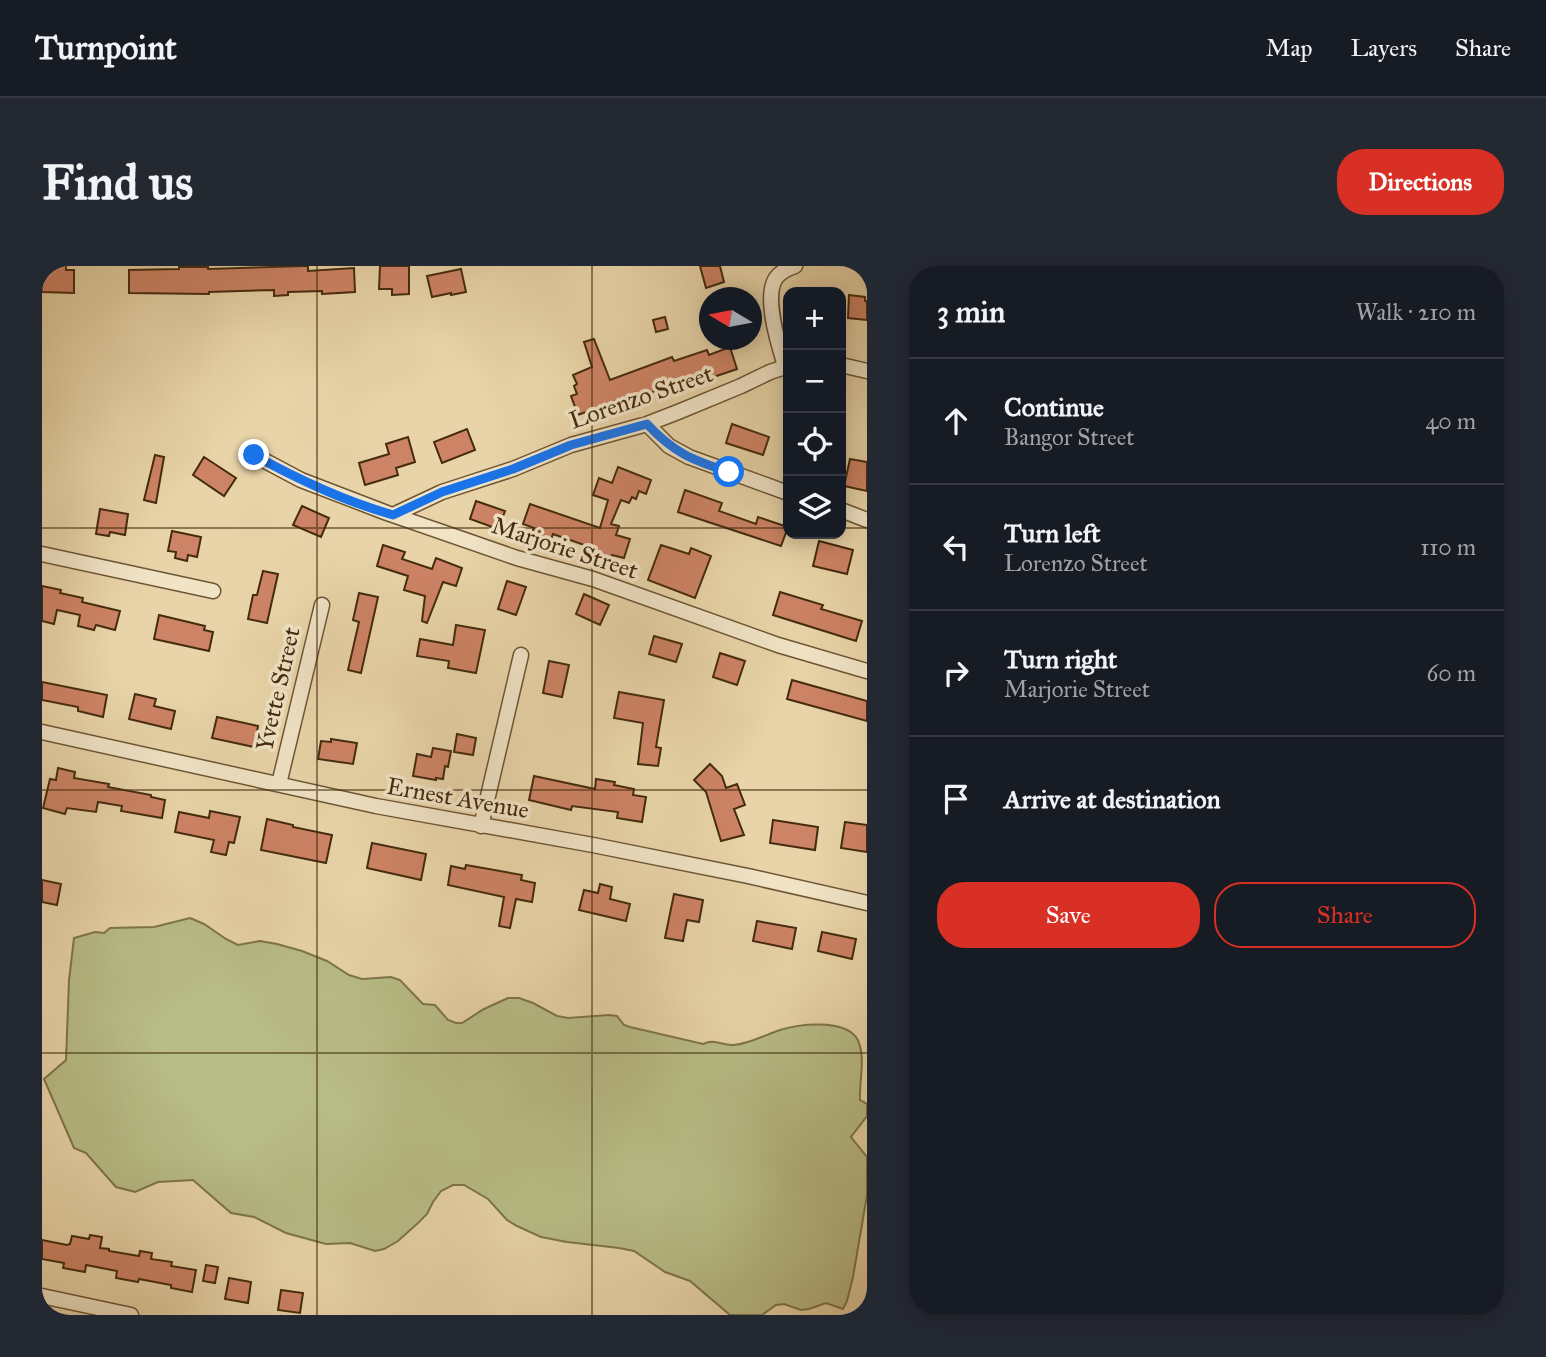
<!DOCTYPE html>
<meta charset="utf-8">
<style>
body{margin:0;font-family:"IM FELL Great Primer",serif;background:#242831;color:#f1f3f6}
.controls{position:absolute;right:21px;top:21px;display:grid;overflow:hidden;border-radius:14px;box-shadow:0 4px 18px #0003}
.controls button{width:63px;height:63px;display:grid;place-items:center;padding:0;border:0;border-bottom:2px solid #363941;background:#171b24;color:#f1f3f6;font:35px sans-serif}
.compass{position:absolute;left:657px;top:21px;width:63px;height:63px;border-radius:50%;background:#171b24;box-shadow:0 4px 18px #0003;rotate:280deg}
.stop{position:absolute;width:21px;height:21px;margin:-16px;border:5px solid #1a73e8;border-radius:50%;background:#fff}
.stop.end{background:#1a73e8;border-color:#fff;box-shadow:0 2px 7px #0008}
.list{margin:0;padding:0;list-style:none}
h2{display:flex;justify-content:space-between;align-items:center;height:91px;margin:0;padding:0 28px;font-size:30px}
h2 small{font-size:23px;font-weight:400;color:#9ea1a6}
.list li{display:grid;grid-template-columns:46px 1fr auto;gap:21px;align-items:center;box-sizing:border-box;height:126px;padding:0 28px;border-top:2px solid #363941}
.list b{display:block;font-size:26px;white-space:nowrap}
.list p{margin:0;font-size:23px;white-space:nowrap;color:#9ea1a6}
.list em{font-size:23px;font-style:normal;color:#9ea1a6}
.actions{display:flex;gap:14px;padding:21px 28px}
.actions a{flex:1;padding:16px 0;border:2px solid #d93025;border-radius:28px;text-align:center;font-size:24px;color:#d93025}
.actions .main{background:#d93025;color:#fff}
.icon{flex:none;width:38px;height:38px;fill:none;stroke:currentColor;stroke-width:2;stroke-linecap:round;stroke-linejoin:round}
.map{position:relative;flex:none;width:825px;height:1049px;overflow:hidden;border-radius:28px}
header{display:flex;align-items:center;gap:42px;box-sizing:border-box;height:98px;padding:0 35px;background:#171b24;border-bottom:2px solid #363941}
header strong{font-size:33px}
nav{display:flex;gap:38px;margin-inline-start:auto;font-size:24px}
.intro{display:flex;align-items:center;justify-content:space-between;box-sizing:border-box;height:168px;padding:0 42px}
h1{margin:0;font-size:49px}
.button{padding:18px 32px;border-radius:28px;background:#d93025;color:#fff;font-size:24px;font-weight:700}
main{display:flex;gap:42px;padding:0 42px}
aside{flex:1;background:#171b24;border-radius:28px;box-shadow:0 4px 18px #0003}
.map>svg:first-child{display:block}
.green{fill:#b8bc86;stroke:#7e744a;stroke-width:2}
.building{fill:#cd8365;stroke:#442b0e;stroke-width:2}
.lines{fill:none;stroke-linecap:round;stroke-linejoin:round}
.minor-casing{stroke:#6d5534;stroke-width:17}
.minor{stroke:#f0e3c6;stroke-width:14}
.route{stroke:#1a73e8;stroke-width:9}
.grid{fill:none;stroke:#442b0e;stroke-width:2;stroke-opacity:0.55}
.labels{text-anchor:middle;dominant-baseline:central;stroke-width:7;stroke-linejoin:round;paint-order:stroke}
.street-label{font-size:24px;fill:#442b0e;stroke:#f0e3c6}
</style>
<header>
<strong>Turnpoint</strong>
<nav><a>Map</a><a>Layers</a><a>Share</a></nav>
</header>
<div class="intro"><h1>Find us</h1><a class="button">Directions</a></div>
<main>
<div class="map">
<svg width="825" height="1049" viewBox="0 0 825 1049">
<rect width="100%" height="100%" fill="#e8d4a8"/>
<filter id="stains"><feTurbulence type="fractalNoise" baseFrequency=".00286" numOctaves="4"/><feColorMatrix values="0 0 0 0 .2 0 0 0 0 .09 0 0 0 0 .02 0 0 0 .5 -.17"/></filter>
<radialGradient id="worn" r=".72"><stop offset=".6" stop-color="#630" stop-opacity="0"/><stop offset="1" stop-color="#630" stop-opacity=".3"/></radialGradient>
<!-- green -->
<path class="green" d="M148,652L162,658L184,673L196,679L218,675L235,678L260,685L285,695L307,709L320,713L349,711L358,714L381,738L393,739L406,754L414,757H420L442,743L466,732H477L491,737L515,750L526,752L567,749L575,750L582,759L588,761L661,778C674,772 679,780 692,779C707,778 723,769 738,764C757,758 800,753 814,771C825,788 817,814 818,834L825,838V850L809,871L825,891V929L811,1011L805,1035L801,1043L784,1037L767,1043L759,1044L742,1038L734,1039L720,1049H688L648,1015L623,1006L592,985L577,982L525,976L499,971L475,960L465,954L446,933L422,919H411L399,925L391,936L385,948L376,957L356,975L342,983L333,985L308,977L284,978L244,967L212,951L189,947L151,914L116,916L93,926L74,921L44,887L32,882L2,813L24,794L27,714L32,672L53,666L62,667L68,662L112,661Z"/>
<!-- building -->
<path class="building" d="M10,0H24V4H32V27L0,26V4H10Z
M263,0H266V5L312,2L313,26L280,28V25L246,26V29L232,30V24L167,26V28L87,27V4L137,3V1H166V3Z
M338,0H367V28L350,29V23H337Z
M658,0H678L682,16L664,22Z
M419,3L424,26L409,29V27L390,31L385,10Z
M807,29L823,31V35H825V54L806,52Z
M623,51L626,63L614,66L611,54Z
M552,73L568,114L630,91L632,95L665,84L667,89L688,81L695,103L660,115L658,109L588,134L586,130L536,149L529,130L535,128L532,120L535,118L531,109L550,101L542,76Z
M690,158L727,171L721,189L684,177Z
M425,163L433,184L400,197L392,176Z
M366,171L373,196L354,202L356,209L323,219L317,197L347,188L344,178Z
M113,189L122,191L114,237L102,234Z
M162,191L194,212L182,230L151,209Z
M808,193L825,196V225L802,220Z
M576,201L609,214L604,228L597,225L594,233L590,231L587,237L579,234L569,258L577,260L574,269L588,273L582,292L570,289L569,293L549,287L551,282L511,268L509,273L490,266L492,262L481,258L488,238L558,262L566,234L551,229L557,212L570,217Z
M643,224L680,237L677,245L714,258L716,251L746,261L739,280L636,246Z
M434,235L463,245L456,263L428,253Z
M260,240L287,252L279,271L251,259Z
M58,243L86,248L83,269L68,266L67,270L54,268Z
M130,265L159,271L155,291L146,289L145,295L133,292L134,286L126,285Z
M777,275L811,284L805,308L771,300Z
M341,279L363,286L360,293L390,303L394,292L420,302L414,320L401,316L385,357L380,355L383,330L362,324L366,310L335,300Z
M619,279L647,288L649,282L669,290L653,332L606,314Z
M221,305L236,308L225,357L206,353L211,329H215Z
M465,315L484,321L474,349L456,343Z
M0,320L19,324L18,327L41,332L40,336L78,345L73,364L54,359L52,364L36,360L38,349L15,344L12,358L0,355Z
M738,326L781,339L779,343L820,355L814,375L731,349Z
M317,327L336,331L319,407L306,404L317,356L311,354Z
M542,328L567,339L558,359L534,348Z
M117,349L163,360L162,364L171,366L167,385L112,373Z
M414,359L443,364L434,407L406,402L407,395L375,390L378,373L411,379Z
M612,370L640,378L634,396L607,388Z
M678,387L703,395L695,419L671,411Z
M507,395L527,399L520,431L501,427Z
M750,414L825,435V455L745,433Z
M0,416L65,429L61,451L36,445V441L0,434Z
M577,426L622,434L614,481L619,482L616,500L596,498L601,457L572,452Z
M93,428L114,433L112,440L133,445L129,463L87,453Z
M175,451L216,460L212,481L170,472Z
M415,468L434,472L431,489L412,486Z
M289,473L315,477L311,498L276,493L279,475L289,476Z
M391,482L409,485L406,501L403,500L401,513L394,512V514L371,510L375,488L389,491Z
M668,498L680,510L684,522L695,518L703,539L692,543L702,569L679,575L664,526L652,514Z
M16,502L33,506L32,512L67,518L66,521L109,529V531L123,534L120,552L79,545L80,540L56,536L54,546L25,542L23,548L1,542L8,513L14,514Z
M492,510L553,523L554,513L573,516L572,519L592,523L591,529L604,531L600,556L575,552L576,546L530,540L529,544L487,534Z
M168,545L198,551L192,577L187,576L184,589L169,586L172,574L133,566L137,546L167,552Z
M225,553L251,559V561L290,569L284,597L219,584Z
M731,554L776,561L773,584L728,577Z
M803,556L825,559V586L799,582Z
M330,577L384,588L379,614L325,602Z
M424,599L480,609L479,614L493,617L490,636L474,633L468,662L457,660L462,631L406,619L409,600L423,603Z
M0,614L19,618L15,639L0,636Z
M558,618L570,621L568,633L588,638L584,655L537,644L542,624L556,627Z
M632,628L661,634L657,656L645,654L641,675L623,672Z
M715,655L754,662L750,683L711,675Z
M780,666L814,673L810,693L776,685Z
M48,969L60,971L58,982L67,983V985L97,990L98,985L110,987L109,993L130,996L129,1000L154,1004L150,1026L129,1022V1019L97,1013L96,1016L74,1012L75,1005L44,999L43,1006L21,1002L22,997L0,993V974L25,979L28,978L30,970L47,973Z
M164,999L176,1001L173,1017L161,1015Z
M187,1012L209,1016L206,1037L183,1033Z
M239,1024L261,1027L258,1047L236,1044Z"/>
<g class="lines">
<defs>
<path id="minor" d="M799,99L825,105
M743,100C737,80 721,31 734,12C738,6 747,2 753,0
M605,158L627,180L647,191L746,227
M212,189L259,214L345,247L475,292L551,313L736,379L825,405
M799,244L825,254
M351,249L400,226L471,203L529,179L605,158L636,146L699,120L728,106L746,100
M0,288L171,325
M0,466L334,540L551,579L706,610L825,637
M237,518L280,339
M439,560L479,389
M0,1030L89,1049"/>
</defs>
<!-- minor casing -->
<use href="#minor" class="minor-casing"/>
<!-- minor -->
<use href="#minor" class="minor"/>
</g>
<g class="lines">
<!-- route -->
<path class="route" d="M212,189C257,214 302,235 351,249L400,226L471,203L529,179L605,158C632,187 650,194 687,206"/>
</g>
<!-- grid -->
<path class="grid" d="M275,0V1049M550,0V1049M0,262H746M799,262H825M0,524H825M0,787H825"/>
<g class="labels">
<!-- street labels -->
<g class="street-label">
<text transform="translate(599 131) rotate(-19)">Lorenzo Street</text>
<text transform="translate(523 282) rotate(18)">Marjorie Street</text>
<text transform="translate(236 423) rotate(-77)">Yvette Street</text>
<text transform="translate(416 532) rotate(10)">Ernest Avenue</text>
</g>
</g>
<rect width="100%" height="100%" filter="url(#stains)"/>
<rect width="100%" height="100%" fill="url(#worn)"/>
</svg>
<div class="controls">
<button>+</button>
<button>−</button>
<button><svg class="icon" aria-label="locate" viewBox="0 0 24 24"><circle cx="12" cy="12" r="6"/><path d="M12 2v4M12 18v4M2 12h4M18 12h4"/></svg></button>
<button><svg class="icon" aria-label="layers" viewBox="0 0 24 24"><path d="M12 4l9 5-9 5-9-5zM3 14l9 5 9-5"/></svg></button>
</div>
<svg class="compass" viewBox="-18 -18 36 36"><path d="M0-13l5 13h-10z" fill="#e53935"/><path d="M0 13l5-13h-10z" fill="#9ea1a6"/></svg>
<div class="stop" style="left:687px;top:206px"></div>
<div class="stop end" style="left:212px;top:189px"></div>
</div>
<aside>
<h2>3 min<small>Walk · 210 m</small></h2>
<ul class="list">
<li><svg class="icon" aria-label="ahead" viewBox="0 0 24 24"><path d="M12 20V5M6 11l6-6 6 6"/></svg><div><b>Continue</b><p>Bangor Street</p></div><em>40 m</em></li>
<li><svg class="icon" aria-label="left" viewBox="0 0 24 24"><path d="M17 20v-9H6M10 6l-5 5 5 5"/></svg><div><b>Turn left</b><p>Lorenzo Street</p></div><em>110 m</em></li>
<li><svg class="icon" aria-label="right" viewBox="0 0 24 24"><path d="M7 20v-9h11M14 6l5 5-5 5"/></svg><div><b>Turn right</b><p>Marjorie Street</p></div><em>60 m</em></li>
<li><svg class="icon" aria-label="arrive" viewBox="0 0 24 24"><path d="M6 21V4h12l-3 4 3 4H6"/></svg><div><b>Arrive at destination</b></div></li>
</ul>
<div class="actions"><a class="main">Save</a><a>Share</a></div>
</aside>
</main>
